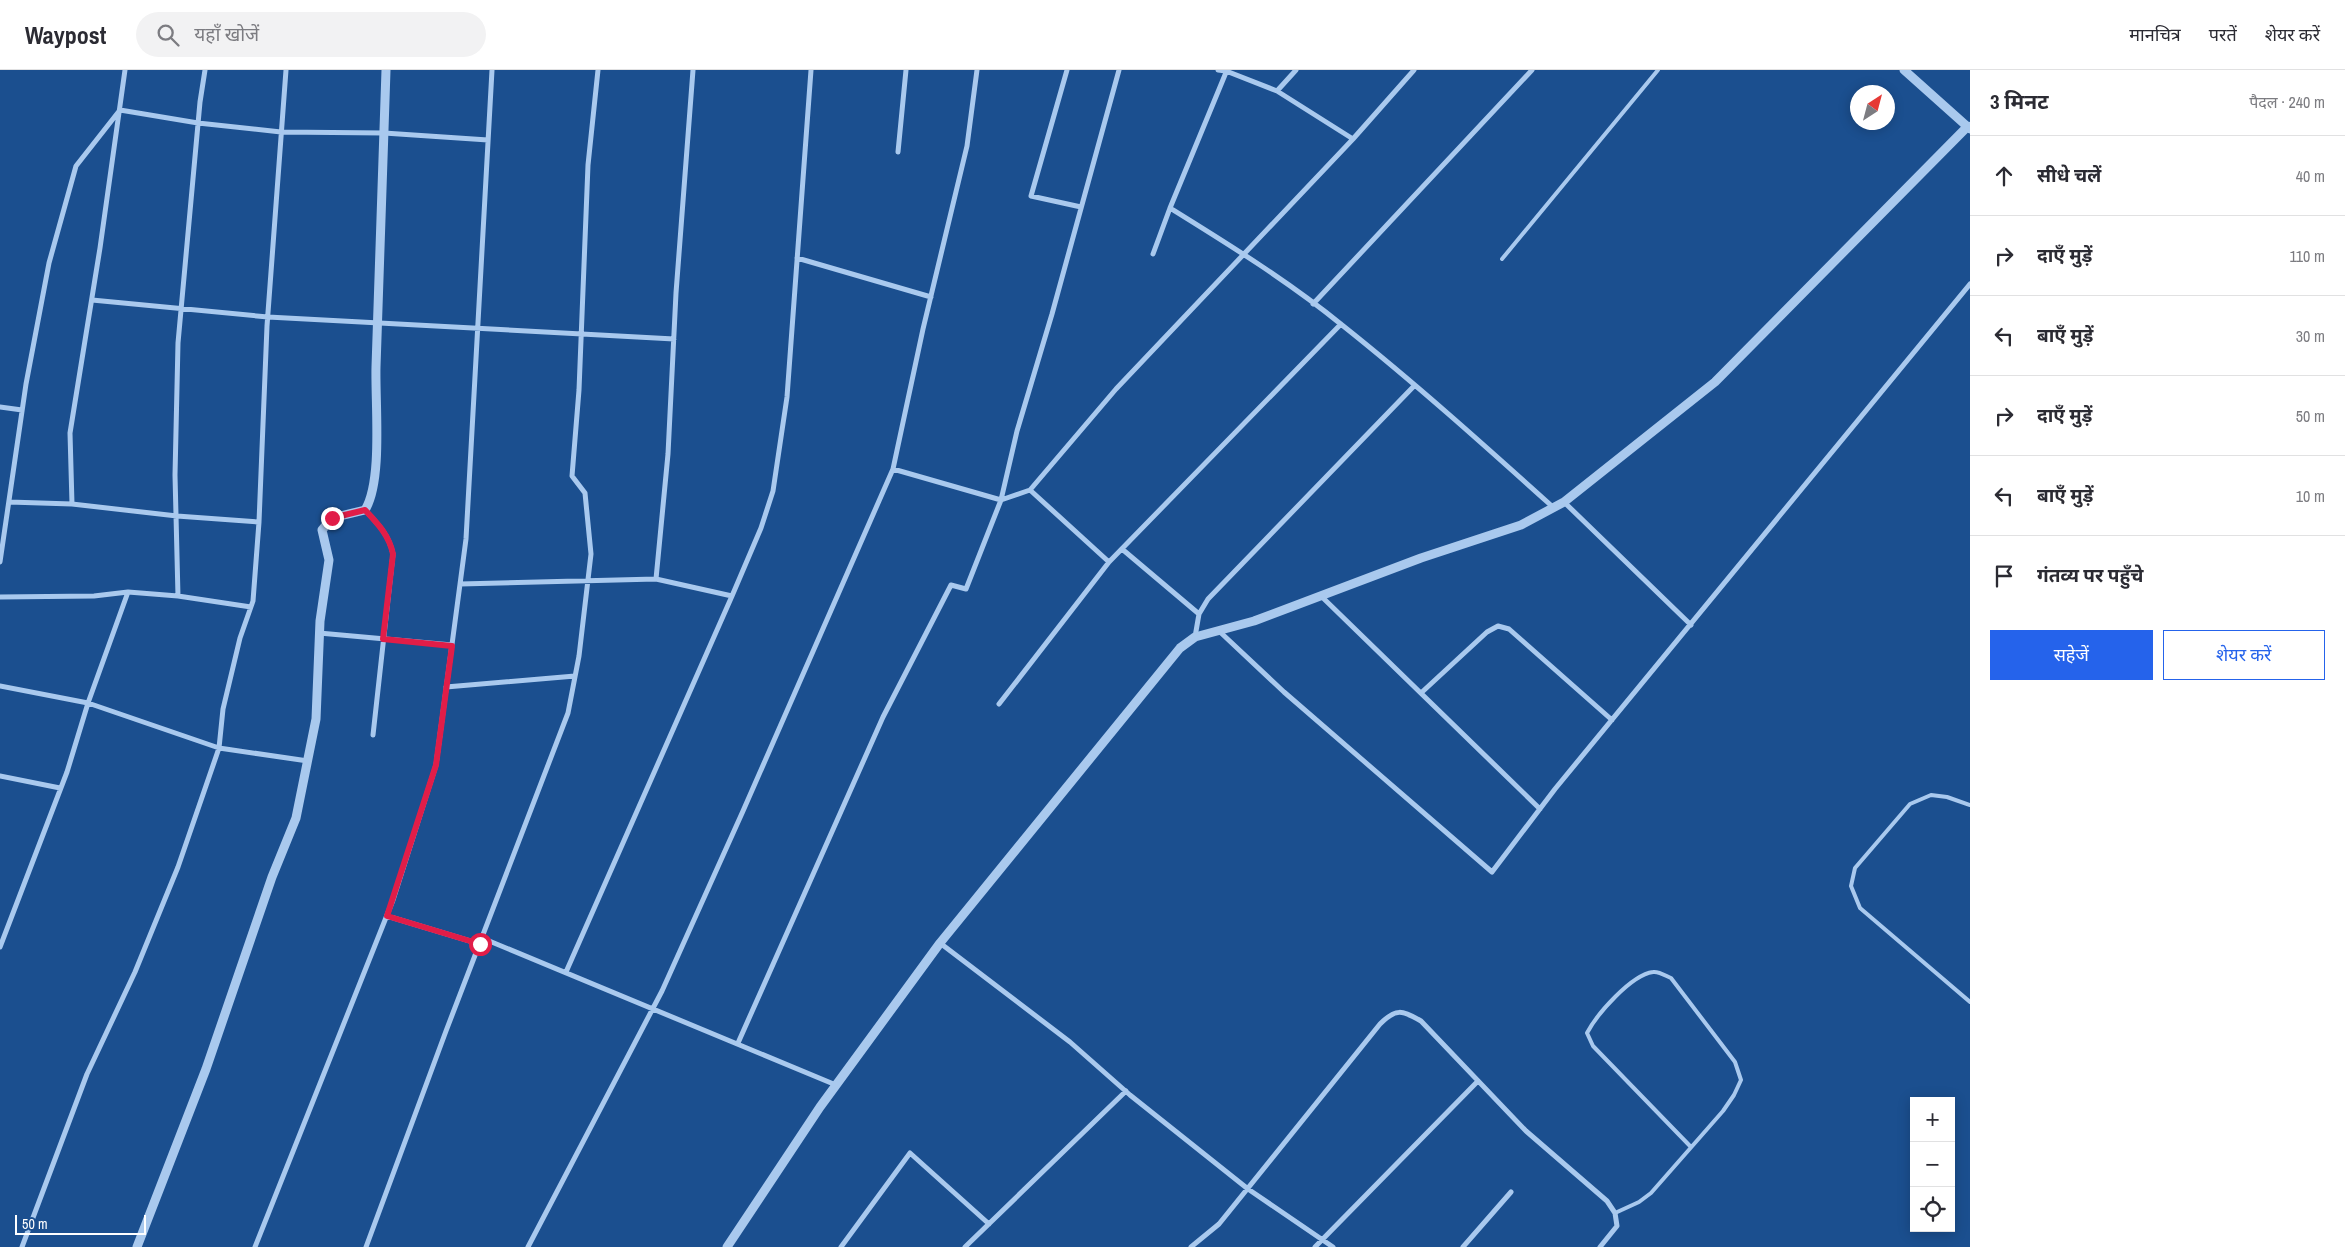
<!DOCTYPE html>
<html lang="hi">
<meta charset="utf-8">
<style>
body{margin:0;font-family:"Archivo Narrow","Noto Sans Devanagari",sans-serif;background:#f2f2f3;color:#2b2b33}
.controls{position:absolute;right:15px;bottom:15px;display:grid;overflow:hidden;border-radius:0px;box-shadow:0 2px 12px #0003}
.controls button{width:45px;height:45px;display:grid;place-items:center;padding:0;border:0;border-bottom:1px solid #e1e1e2;background:#fff;color:#2b2b33;font:25px sans-serif}
.compass{position:absolute;left:1850px;top:15px;width:45px;height:45px;border-radius:50%;background:#fff;box-shadow:0 2px 12px #0003;rotate:36deg}
.scale{position:absolute;left:15px;bottom:12px;width:131px;box-sizing:border-box;padding-left:5px;border:2px solid #fff;border-top:0;font-size:14px;line-height:18px;white-space:nowrap;color:#fff;-webkit-text-stroke:4px #1b4f8f;paint-order:stroke}
.stop{position:absolute;width:15px;height:15px;margin:-11px;border:4px solid #e11d48;border-radius:50%;background:#fff}
.stop.end{background:#e11d48;border-color:#fff;box-shadow:0 1px 5px #0008}
.list{margin:0;padding:0;list-style:none}
h2{display:flex;justify-content:space-between;align-items:center;height:65px;margin:0;padding:0 20px;font-size:21px}
h2 small{font-size:16px;font-weight:400;color:#7c7c81}
.list li{display:grid;grid-template-columns:32px 1fr auto;gap:15px;align-items:center;box-sizing:border-box;height:80px;padding:0 20px;border-top:1px solid #e1e1e2}
.list b{display:block;font-size:19px;white-space:nowrap}
.list em{font-size:16px;font-style:normal;color:#7c7c81}
.actions{display:flex;gap:10px;padding:15px 20px}
.actions a{flex:1;padding:11px 0;border:1px solid #2563eb;border-radius:0px;text-align:center;font-size:18px;color:#2563eb}
.actions .main{background:#2563eb;color:#fff}
.icon{flex:none;width:28px;height:28px;fill:none;stroke:currentColor;stroke-width:2;stroke-linecap:round;stroke-linejoin:round}
.map{position:relative;flex:none;width:1970px;height:1177px;overflow:hidden}
header{display:flex;align-items:center;gap:30px;box-sizing:border-box;height:70px;padding:0 25px;background:#fff;border-bottom:1px solid #e1e1e2}
header strong{font-size:24px}
nav{display:flex;gap:28px;margin-inline-start:auto;font-size:18px}
.search{width:350px;height:45px;background:#f2f2f3;display:flex;align-items:center;gap:12px;box-sizing:border-box;padding:0 18px;border-radius:28px;color:#7c7c81;font-size:19px}
main{display:flex}
aside{flex:1;background:#fff}
.map>svg:first-child{display:block}
.lines{fill:none;stroke-linecap:round;stroke-linejoin:round}
.service{stroke:#a9c9ee;stroke-width:4}
.minor{stroke:#a9c9ee;stroke-width:5}
.tertiary{stroke:#a9c9ee;stroke-width:9}
.route{stroke:#e11d48;stroke-width:6}
</style>
<header>
<strong>Waypost</strong>
<div class="search"><svg class="icon" aria-label="search" viewBox="0 0 24 24"><circle cx="10" cy="10" r="6"/><path d="M15 15l6 6"/></svg>यहाँ खोजें</div>
<nav><a>मानचित्र</a><a>परतें</a><a>शेयर करें</a></nav>
</header>
<main>
<div class="map">
<svg width="1970" height="1177" viewBox="0 0 1970 1177">
<rect width="100%" height="100%" fill="#1b4f8f"/>
<g class="lines">
<!-- service -->
<path class="service" d="M1502,189L1658,0
M1970,735L1947,727L1931,725L1910,734L1855,798L1851,816L1860,838L1970,932
M1615,1143L1639,1132L1651,1123L1723,1041L1734,1025L1741,1010L1735,992L1671,908C1666,906 1659,901 1653,902C1631,905 1597,944 1587,963L1593,976L1690,1076"/>
<!-- minor -->
<path class="minor" d="M125,0L100,178L70,363L72,434L177,446L259,452
M1067,0L1031,126L1081,137
M1218,0L1226,1L1277,21L1353,69
M1277,21L1296,0
M898,82L906,0
M1170,138C1228,174 1288,211 1342,255C1415,313 1484,375 1554,438
M1153,184L1170,138L1227,0
M797,188L931,227
M92,230L268,247L674,269
M1313,234L1532,0
M0,337L22,340
M893,399L1001,430L1030,420L1116,319L1353,69L1414,0
M1030,420L1109,492
M9,432L72,434
M1564,432L1691,555
M365,440C378,454 389,465 393,484L373,665
M1122,479L1199,544
M0,492L26,314L49,193L76,96L120,40L198,53L281,62L384,63L488,70
M656,509L668,384L676,223L693,0
M460,514L656,509L732,526
M178,526L175,405L178,273L200,32L205,0
M1321,526L1540,739
M0,527L94,526L128,522L178,526L251,537
M1219,561L1284,622L1492,802L1555,719L1970,214
M319,563L452,575
M1195,567L1199,544L1208,529L1414,316
M0,616L88,633L219,678L308,691
M446,617L575,606
M1421,623L1487,562L1498,556L1509,559L1612,650
M999,634L1109,492L1341,254
M0,706L60,718
M387,846L480,874
M482,868L836,1015
M940,873L1070,972L1130,1025L1248,1119L1333,1177
M0,877L67,702L88,633L128,522
M566,902L732,526L761,458L773,421L787,327L811,0
M738,973L883,647L951,515L966,519L1001,430L1017,361L1052,244L1119,0
M22,1177L87,1004L135,902L178,797L219,678L223,639L240,568L253,531L259,452L267,256L286,0
M255,1177L393,830L436,695L466,469L492,0
M366,1177L446,961L568,643L579,586L591,484L585,423L572,406L579,320L588,95L598,0
M528,1177L662,921L743,741L893,399L923,259L967,76L977,0
M841,1177L910,1083L989,1154
M965,1177L1126,1021
M1191,1177L1219,1154L1380,954C1396,938 1402,940 1421,951L1526,1061L1607,1131L1615,1143L1617,1156L1600,1177
M1315,1177L1477,1012
M1463,1177L1511,1122"/>
<!-- tertiary -->
<path class="tertiary" d="M1904,0L1970,59
M137,1177L206,999L272,807L296,748L316,649L320,551L329,490L322,460L332,448L365,440C383,411 375,334 376,297C379,198 383,99 386,0
M727,1177L820,1037L940,873L1180,578L1195,567L1254,551L1421,488L1521,455L1564,432L1715,312L1968,56"/>
</g>
<g class="lines">
<!-- route -->
<path class="route" d="M332,448L365,440C378,454 389,465 393,484L383,569L452,576L436,695L387,846L480,874"/>
</g>
</svg>
<div class="controls">
<button>+</button>
<button>−</button>
<button><svg class="icon" aria-label="locate" viewBox="0 0 24 24"><circle cx="12" cy="12" r="6"/><path d="M12 2v4M12 18v4M2 12h4M18 12h4"/></svg></button>
</div>
<svg class="compass" viewBox="-18 -18 36 36"><path d="M0-13l5 13h-10z" fill="#e53935"/><path d="M0 13l5-13h-10z" fill="#7c7c81"/></svg>
<div class="scale">50 m</div>
<div class="stop" style="left:480px;top:874px"></div>
<div class="stop end" style="left:332px;top:448px"></div>
</div>
<aside>
<h2>3 मिनट<small>पैदल · 240 m</small></h2>
<ul class="list">
<li><svg class="icon" aria-label="ahead" viewBox="0 0 24 24"><path d="M12 20V5M6 11l6-6 6 6"/></svg><div><b>सीधे चलें</b></div><em>40 m</em></li>
<li><svg class="icon" aria-label="right" viewBox="0 0 24 24"><path d="M7 20v-9h11M14 6l5 5-5 5"/></svg><div><b>दाएँ मुड़ें</b></div><em>110 m</em></li>
<li><svg class="icon" aria-label="left" viewBox="0 0 24 24"><path d="M17 20v-9H6M10 6l-5 5 5 5"/></svg><div><b>बाएँ मुड़ें</b></div><em>30 m</em></li>
<li><svg class="icon" aria-label="right" viewBox="0 0 24 24"><path d="M7 20v-9h11M14 6l5 5-5 5"/></svg><div><b>दाएँ मुड़ें</b></div><em>50 m</em></li>
<li><svg class="icon" aria-label="left" viewBox="0 0 24 24"><path d="M17 20v-9H6M10 6l-5 5 5 5"/></svg><div><b>बाएँ मुड़ें</b></div><em>10 m</em></li>
<li><svg class="icon" aria-label="arrive" viewBox="0 0 24 24"><path d="M6 21V4h12l-3 4 3 4H6"/></svg><div><b>गंतव्य पर पहुँचे</b></div></li>
</ul>
<div class="actions"><a class="main">सहेजें</a><a>शेयर करें</a></div>
</aside>
</main>
